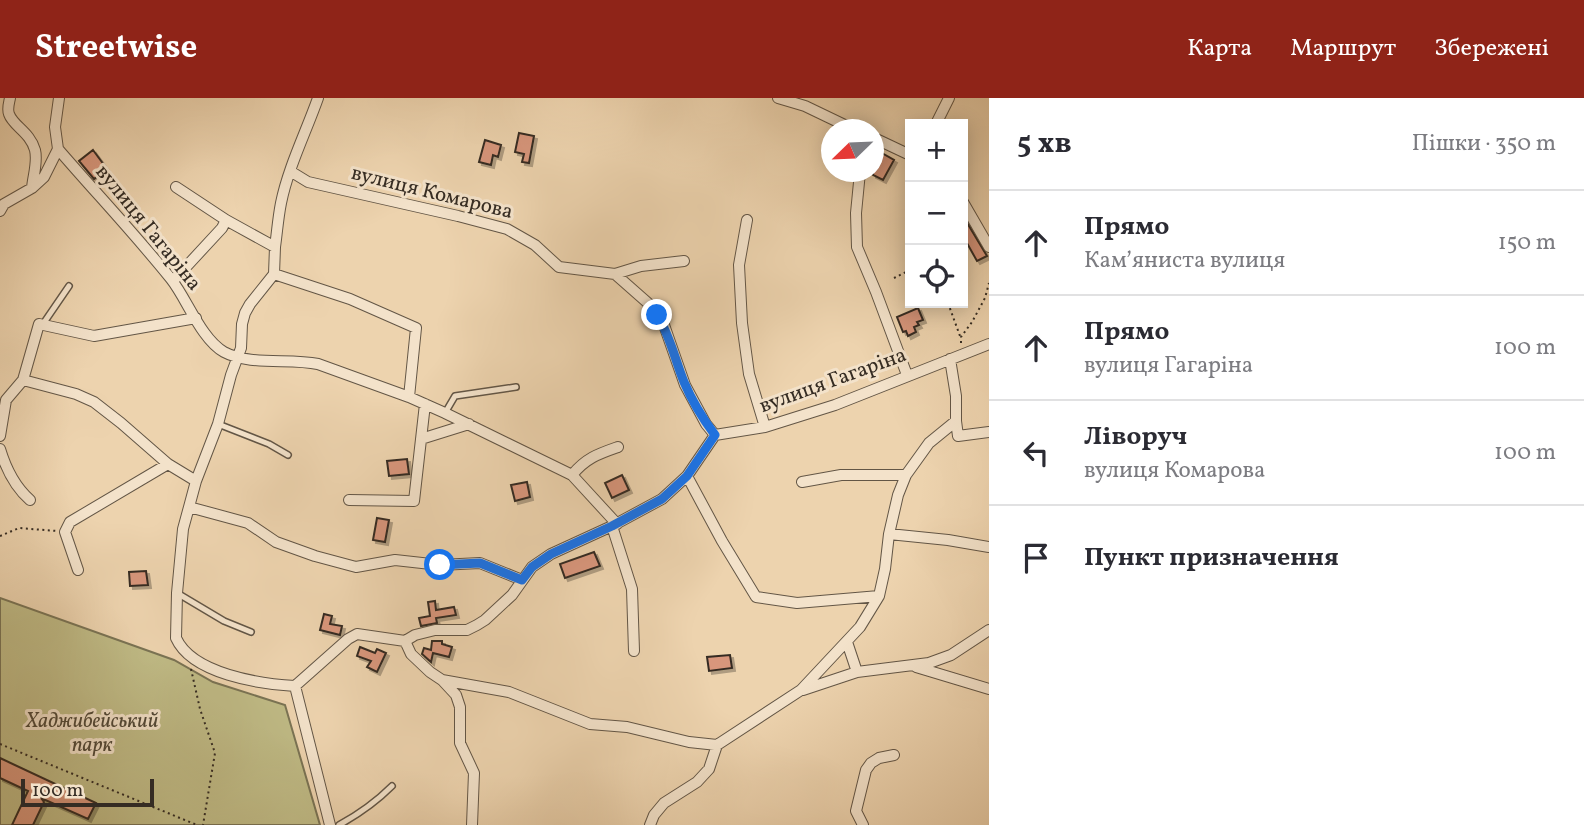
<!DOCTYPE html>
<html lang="uk">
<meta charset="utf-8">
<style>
body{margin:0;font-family:Vollkorn,serif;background:#f7f7f7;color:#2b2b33}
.controls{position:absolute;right:21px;top:21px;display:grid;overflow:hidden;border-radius:0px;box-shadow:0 4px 18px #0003}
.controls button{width:63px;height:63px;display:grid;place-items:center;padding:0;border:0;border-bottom:2px solid #e1e1e2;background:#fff;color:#2b2b33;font:35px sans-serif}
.compass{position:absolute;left:821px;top:21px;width:63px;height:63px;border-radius:50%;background:#fff;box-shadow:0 4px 18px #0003;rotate:247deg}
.scale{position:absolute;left:21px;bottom:18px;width:133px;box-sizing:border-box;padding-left:7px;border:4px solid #352c23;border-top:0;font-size:19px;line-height:24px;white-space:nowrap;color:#352c23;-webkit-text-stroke:5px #f3e2ca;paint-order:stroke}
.stop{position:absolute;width:21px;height:21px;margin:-16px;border:5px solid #1a73e8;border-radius:50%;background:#fff}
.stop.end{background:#1a73e8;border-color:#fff;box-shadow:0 2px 7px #0008}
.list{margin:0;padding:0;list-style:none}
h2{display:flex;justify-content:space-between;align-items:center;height:91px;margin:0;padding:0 28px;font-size:30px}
h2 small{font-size:23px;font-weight:400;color:#7c7c81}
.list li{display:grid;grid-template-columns:46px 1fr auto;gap:21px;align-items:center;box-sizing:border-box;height:105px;padding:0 28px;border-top:2px solid #e1e1e2}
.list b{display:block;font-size:26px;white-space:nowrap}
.list p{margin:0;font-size:23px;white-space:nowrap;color:#7c7c81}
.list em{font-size:23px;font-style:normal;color:#7c7c81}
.icon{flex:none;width:38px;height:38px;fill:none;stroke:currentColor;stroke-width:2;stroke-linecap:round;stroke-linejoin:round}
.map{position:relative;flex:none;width:989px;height:727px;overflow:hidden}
header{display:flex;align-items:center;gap:42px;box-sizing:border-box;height:98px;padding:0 35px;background:#8f2418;color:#fff}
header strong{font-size:33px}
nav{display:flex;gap:38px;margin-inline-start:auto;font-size:24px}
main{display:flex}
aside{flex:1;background:#fff}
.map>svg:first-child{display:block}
.green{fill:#bfba85;stroke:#7a7354;stroke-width:2}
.building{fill:#d8967b;stroke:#352c23;stroke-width:2;filter:url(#shadow)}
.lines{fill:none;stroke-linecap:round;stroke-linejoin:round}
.service-casing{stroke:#635646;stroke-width:8}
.minor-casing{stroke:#635646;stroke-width:12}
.path{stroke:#352c23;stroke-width:2;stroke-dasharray:2 3.5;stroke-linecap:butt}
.service{stroke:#f3e2ca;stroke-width:5}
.minor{stroke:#f3e2ca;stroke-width:10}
.route{stroke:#1a73e8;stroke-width:9}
.labels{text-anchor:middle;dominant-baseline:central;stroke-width:6;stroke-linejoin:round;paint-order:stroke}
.street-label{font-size:21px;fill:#352c23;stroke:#f3e2ca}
.park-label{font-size:21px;font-style:italic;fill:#514837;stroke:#f3e2ca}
</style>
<header>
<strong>Streetwise</strong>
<nav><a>Карта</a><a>Маршрут</a><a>Збережені</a></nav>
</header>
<main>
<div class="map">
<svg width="989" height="727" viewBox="0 0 989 727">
<defs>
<filter id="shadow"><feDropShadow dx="3" dy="3" stdDeviation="0" flood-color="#0004"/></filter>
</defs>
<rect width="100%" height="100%" fill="#edd3ae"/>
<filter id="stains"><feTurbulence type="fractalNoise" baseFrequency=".00286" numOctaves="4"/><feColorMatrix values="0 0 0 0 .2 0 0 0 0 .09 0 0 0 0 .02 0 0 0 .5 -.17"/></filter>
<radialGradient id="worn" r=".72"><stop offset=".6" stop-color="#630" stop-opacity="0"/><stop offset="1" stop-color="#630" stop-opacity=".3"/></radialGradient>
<!-- green -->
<path class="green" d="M0,500L174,562L213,584L285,607L320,727H0Z"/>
<!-- building -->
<path class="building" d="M519,35L534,38L529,65L522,64L524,56L515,54Z
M485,42L501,47L498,59L493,57L491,67L479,64Z
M873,50L894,62L883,82L873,77Z
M93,52L107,71L94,81L79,63Z
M963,118L987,158L977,163L963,138Z
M918,210L923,222L917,224L919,227L914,229L916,234L908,238L906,233L903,234L897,219Z
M407,361L409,376L389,378L387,363Z
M622,377L629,392L612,400L605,385Z
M527,384L530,399L515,403L511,387Z
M377,420L389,422L385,444L373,442Z
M594,454L600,468L565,480L560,466Z
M146,473L148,487L130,488L129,474Z
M435,503L436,512L454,509L456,517L436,520L437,525L421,528L419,520L430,518L428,504Z
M324,516L332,518L330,526L342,528L340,537L320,532Z
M432,543H442V546L452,549L449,559L433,555L431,564L422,556L424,550L431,552Z
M360,549L375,555L377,551L386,555L377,574L367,569L371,563L357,558Z
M730,557L732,570L709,573L707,559Z
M0,660L96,705L88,721L41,700L44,704L33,727H12L28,693L0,680Z"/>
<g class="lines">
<defs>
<path id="service" d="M43,226L69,188
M445,315L455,298L516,289
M218,326L269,346L288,357
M177,495L224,523L251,534
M339,727C359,716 376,704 392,688"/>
<path id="minor" d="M10,0C9,5 7,11 9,16C13,28 30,34 35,52C38,64 33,78 32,90
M778,0L805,8L855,32
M936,26L949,0
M874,40L910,57
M58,51C95,94 135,136 171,181C187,201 201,241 224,254C250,268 289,260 318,266L409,299L445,315L572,377L617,426
M290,73L308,84L458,118L507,131L535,147L559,169L615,176L649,206L664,227L685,287L706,326L715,337
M860,74L856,115L857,149L876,194L907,277
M176,89L226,122L275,149L274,176L250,206L245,215L242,226L241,250L231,277L218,326L196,383L189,409L183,431L177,495L176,540C192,576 260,586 295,588L348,541L357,536L405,543L415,537L435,532H467L477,527L485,522L512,497L532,469L551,456L612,428L662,401L687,378L715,337L765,329L835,307L989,246
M963,104L989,149
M0,113L4,106L32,90L44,79L58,51L55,29L59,0
M747,122L739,167L742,225L749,276L765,329
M275,149C277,135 278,120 281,105C288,70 306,34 318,0
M274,176L350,201L416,230L409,299
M615,176L641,168L684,163
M173,183L222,130L226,122
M23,282L76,296L94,304L121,325L168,366L196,383
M956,323L958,338L989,334
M0,338L6,302L23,282L39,226L94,238L196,220
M421,341L469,326
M0,351C6,371 14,388 30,402
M572,377C586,360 598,356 618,349
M687,378L722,443L756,499L797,505L879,498
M802,384L841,377H906
M349,402L414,403L425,306
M189,409L248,425L276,444L315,458L356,469L395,462L440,467L480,465L522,482
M612,428L632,491L634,553
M889,436L948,442L989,449
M78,472L65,434L70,424L168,366
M405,543L411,556L430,574L442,582L509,594L590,626L627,629L689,644L717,647
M847,544L857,574
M916,569L989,591
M443,583L456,597L460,609V645L474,675L472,727
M295,588L330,727
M803,592L857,574L929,565L951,557L989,532
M650,727L654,717L664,705L697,684L709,671L717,647L801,592L860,529L879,498L885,471L889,436L898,397L906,377L929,345L956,323V298L950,261
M863,727L856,713L866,672L871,665L879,660L894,657"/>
</defs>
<!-- service casing -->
<use href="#service" class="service-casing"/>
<!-- minor casing -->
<use href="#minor" class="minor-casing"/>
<!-- path -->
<path class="path" d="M894,180L910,172
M948,205L960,238
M961,245V239L972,224L985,200L989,185
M0,438L19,430L57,433
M191,571L200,611L215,655L203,727
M0,646L197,727"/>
<!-- service -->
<use href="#service" class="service"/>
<!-- minor -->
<use href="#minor" class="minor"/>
</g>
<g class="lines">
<!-- route -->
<path class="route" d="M440,467L480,465L522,482L532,469L551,456L612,428L662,401L687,378L715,337C703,321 692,303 684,284C675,262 670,237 657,217"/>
</g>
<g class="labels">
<!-- street labels -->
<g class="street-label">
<text transform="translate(432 95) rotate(14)">вулиця Комарова</text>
<text transform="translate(148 130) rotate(51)">вулиця Гагаріна</text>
<text transform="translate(833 283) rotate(-20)">вулиця Гагаріна</text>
</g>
<!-- park labels -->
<g class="park-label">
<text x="92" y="623">Хаджибейський<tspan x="92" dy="24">парк</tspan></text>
</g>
</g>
<rect width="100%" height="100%" filter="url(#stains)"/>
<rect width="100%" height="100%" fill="url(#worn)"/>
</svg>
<div class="controls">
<button>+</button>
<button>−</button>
<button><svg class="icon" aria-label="locate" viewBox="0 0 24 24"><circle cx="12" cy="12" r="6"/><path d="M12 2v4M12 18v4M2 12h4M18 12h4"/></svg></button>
</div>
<svg class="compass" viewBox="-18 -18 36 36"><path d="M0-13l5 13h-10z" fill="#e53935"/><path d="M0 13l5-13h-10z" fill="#7c7c81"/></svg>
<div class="scale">100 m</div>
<div class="stop" style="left:440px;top:467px"></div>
<div class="stop end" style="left:657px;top:217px"></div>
</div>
<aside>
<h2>5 хв<small>Пішки · 350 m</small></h2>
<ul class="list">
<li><svg class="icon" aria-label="ahead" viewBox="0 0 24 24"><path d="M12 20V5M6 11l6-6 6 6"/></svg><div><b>Прямо</b><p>Камʼяниста вулиця</p></div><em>150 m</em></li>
<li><svg class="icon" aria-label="ahead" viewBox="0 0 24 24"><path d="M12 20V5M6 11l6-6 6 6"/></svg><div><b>Прямо</b><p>вулиця Гагаріна</p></div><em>100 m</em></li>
<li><svg class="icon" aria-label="left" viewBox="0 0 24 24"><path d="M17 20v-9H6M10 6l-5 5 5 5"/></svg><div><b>Ліворуч</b><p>вулиця Комарова</p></div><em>100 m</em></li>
<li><svg class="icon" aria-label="arrive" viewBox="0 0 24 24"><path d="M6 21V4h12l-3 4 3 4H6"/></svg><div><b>Пункт призначення</b></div></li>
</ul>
</aside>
</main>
